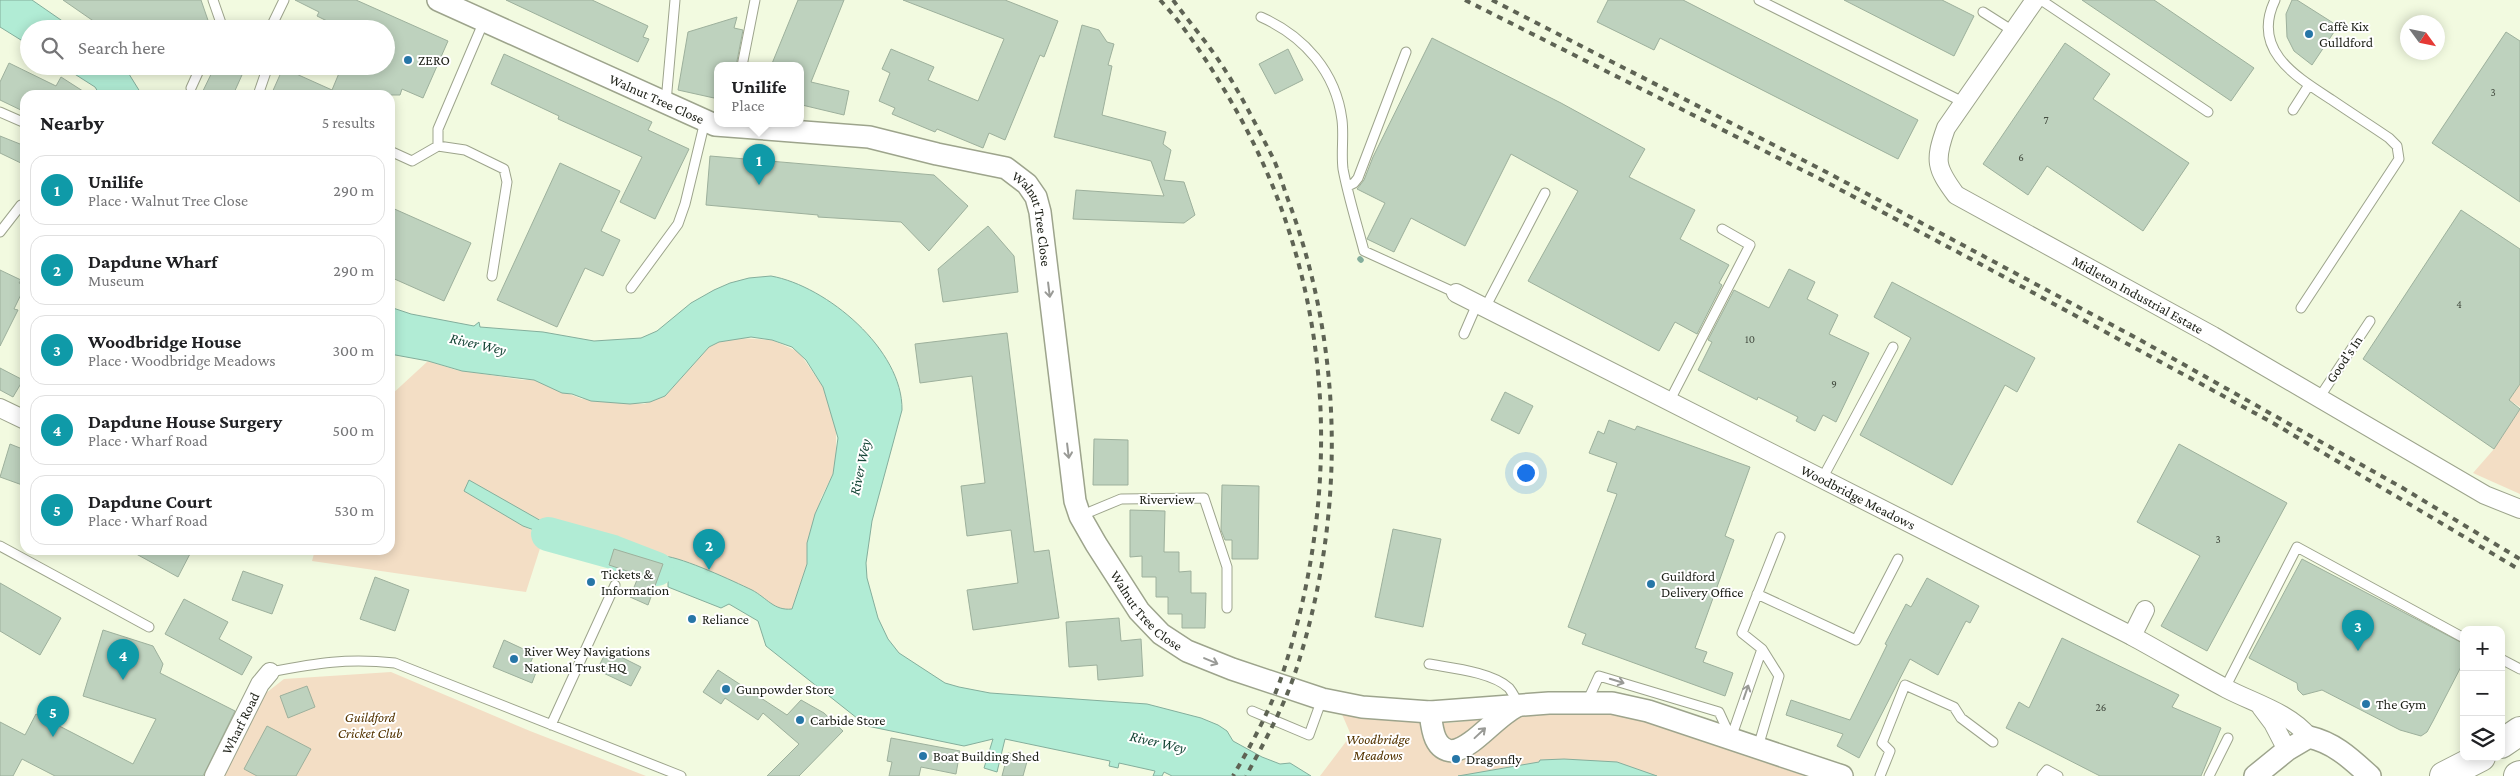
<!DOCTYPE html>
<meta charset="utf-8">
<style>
body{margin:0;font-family:"Crimson Pro",serif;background:#f6f6f6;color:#202124}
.controls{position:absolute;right:15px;bottom:15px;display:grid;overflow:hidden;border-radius:10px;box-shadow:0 2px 12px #0003}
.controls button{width:45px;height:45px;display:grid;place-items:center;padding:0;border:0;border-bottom:1px solid #e0e0e0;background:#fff;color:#202124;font:25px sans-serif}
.compass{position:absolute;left:2400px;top:15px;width:45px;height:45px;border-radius:50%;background:#fff;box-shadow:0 2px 12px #0003;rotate:123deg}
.you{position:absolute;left:1525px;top:472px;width:18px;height:18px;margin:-12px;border:4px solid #fff;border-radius:50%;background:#1a73e8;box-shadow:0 0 0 8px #1a73e833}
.badge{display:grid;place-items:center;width:32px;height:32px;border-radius:50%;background:#2676a7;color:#fff;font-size:16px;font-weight:700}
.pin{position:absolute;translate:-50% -41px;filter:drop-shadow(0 1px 2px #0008)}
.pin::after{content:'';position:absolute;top:26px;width:18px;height:15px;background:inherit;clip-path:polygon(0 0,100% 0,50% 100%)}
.popup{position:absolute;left:714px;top:62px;width:90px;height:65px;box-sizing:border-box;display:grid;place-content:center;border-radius:10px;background:#fff;filter:drop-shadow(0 1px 4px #0005);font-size:16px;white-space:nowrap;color:#757577}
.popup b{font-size:19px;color:#202124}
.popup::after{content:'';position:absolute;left:50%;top:100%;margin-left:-10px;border:10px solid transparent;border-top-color:#fff}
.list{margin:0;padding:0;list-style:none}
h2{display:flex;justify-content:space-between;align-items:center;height:65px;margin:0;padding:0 20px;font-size:21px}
h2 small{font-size:16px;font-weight:400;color:#757577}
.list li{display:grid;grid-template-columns:32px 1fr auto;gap:15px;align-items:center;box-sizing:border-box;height:70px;margin:0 10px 10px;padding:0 10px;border:1px solid #e0e0e0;border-radius:15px}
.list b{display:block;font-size:19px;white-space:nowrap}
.list p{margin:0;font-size:16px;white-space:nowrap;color:#757577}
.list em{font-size:16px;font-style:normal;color:#757577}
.icon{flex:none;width:28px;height:28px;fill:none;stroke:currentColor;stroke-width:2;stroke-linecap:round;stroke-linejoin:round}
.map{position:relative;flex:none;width:2520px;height:776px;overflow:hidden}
.search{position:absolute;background:#fff;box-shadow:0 2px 12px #0003;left:20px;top:20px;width:375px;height:55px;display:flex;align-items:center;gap:12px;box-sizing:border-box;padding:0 18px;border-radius:28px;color:#757577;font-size:19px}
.panel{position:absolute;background:#fff;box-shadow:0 2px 12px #0003;left:20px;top:90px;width:375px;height:465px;border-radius:15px}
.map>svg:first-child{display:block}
.green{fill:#f3dec5}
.water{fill:#b1ecd5;stroke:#84ae9c}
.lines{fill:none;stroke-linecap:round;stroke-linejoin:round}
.stream{stroke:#84ae9c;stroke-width:5.5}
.river{stroke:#b1ecd5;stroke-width:34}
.building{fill:#bed2be;stroke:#9db09c}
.service-casing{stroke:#9da48c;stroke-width:11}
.minor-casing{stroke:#9da48c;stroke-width:20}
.tertiary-casing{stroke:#9da48c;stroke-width:24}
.primary-casing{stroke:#9da48c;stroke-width:30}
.service{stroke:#fff;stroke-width:9}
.minor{stroke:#fff;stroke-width:18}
.tertiary{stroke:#fff;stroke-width:21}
.primary{stroke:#fff;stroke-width:28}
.rail{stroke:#5e6354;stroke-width:4;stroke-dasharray:6 6;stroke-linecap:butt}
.oneway{stroke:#999a96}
.poi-dot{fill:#2676a7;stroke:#fff;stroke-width:2}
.labels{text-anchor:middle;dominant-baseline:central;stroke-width:4;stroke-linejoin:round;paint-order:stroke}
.number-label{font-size:11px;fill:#444c40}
.poi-label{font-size:14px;fill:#1c1f16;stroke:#fff;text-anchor:start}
.street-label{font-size:14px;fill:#1c1f16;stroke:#fff}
.park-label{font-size:14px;font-style:italic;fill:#543400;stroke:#fff}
.water-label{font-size:15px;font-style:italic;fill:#154536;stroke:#fff}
</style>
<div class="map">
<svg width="2520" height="776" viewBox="0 0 2520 776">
<rect width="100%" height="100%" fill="#f2fae0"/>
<!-- green -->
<path class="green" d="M740,338L772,340L799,352L823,387L836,429V459L833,474L821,498L807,549V564L792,609H777L754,591L669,557H664L659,571L592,551L596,538L553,526L518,509L523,526L544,536L526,592L312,561L315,550H390V396L428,361L456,370L523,380H534L582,399L644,404L665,396L709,347L719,342Z
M2520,384V407L2509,400Z
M2520,409V494L2473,473L2494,449Z
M391,672L530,731L646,776H224L266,693L284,679Z
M1564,711H1620L1804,776H1320L1351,735L1341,712L1396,720L1448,723Z"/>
<!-- water -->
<path class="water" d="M0,0H32L74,29H29V45L0,27Z
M62,66H124L142,95H100L95,87Z
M771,276C827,286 903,350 902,410L872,521L866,563L867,578L878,618L888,639L899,653L945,683L959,687L990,693L1147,704L1201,718L1218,725L1227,731L1233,741L1262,757L1280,764L1290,763L1311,776H1172L1164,772L1162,776H1153L1155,771L1119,763L1118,768L1109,766L1110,761L1005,739L997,772L984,768L993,739L964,746L867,726L771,650L766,646L758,621L729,604L721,608L668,587V579L659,571L664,556C684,558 733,581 752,590C767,598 774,611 792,609L807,564V543L815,514L833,474L838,438L823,387L806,360L792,347L772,340L751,337L719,342L709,347L665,396L650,402L630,404L591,401L572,394L562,393L534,380L462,371L428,361L390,354V307L411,314L474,326L479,322L480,327L543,332L594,341L641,338L657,331L691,303L714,290L730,283L749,278Z
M469,480L543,522L596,538L592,551L523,526L464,491Z
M1564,759L1617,762L1657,776H1458L1539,762L1540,760Z"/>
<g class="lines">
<!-- stream -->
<path class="stream" d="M1360,259L1361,260"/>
<!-- river -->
<path class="river" d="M548,534L613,552L657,569"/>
</g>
<!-- building -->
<path class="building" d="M63,0H201L211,29H105Z
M295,0H356L448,41L423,98L402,89L400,95H271L283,68L332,90L342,66H386V29H343L317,16L319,12Z
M506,0H592L648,26L643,37L649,39L638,62Z
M798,0H844L811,82L849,91L844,115L802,105L800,107V66H771Z
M903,0H1005L1058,21L1044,57L1040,55L1005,140L989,133L983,148L937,129L935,132L892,114L895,108L879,101L890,73L882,69L891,49L934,67L928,80L978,101L1004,39Z
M1608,0H1683L1918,120L1898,159L1660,38L1654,50L1597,22Z
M1844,0H1942L1974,16L1954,56Z
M2082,0H2154L2254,68L2231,101Z
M2292,0H2297L2338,26L2312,65L2294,51L2287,37L2286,14Z
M737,17L734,28L743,30L736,66H718V90L714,98L678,90L688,32Z
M1082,25L1099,30L1107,42L1114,44L1108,65L1112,66L1102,115L1166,132L1163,144L1171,150L1164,180L1184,182L1195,215L1184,223L1073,219L1076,190L1164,196L1151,161L1054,137Z
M2506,32L2520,41V202L2432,143Z
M1432,38L1561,103L1645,149L1629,177L1695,210L1680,239L1729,265L1719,283L1722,285L1697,334L1675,322L1659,351L1528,281L1578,191L1511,154L1465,246L1411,218L1394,252L1367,239L1385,203L1357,189L1364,180L1373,157Z
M2065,43L2110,74L2093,99L2189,163L2143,231L2047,166L2028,195L1983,164Z
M1288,49L1303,80L1275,94L1259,64Z
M504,54L652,122L648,130L689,149L655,219L620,202L642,157L558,119L559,116L491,84Z
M9,63L56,86L61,77L89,95H25V112L0,100V82Z
M215,66H246L233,95H201Z
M0,136L25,146V165L0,153Z
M710,156L934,175L968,206L929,251L901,222L818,217V215L706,205Z
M560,163L620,191L601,231L620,240L603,276L585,268L557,327L497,300Z
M390,207L471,243L444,301L390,277Z
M2461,210L2520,249V384L2509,400L2520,409L2494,449L2363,359Z
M988,226L1014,256L1018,292L943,302L938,269Z
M1789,269L1815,282L1807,299L1838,315L1829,334L1869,353L1836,422L1823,415L1815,431L1796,421L1798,417L1758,397L1757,400L1698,370L1712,342L1708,340L1734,290L1769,308Z
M0,270L21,280L19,283L25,286L14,309L18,310L0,346Z
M1892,282L2035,358L2017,392L2005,385L1952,485L1860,435L1911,338L1874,317Z
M1007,333L1034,552L1049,550L1059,618L973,630L967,590L1018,583L1011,530L967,536L961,486L985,483L972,376L920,383L915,344Z
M0,368L23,380L13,397L0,390Z
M1505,392L1533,406L1519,434L1491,420Z
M1609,420L1635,430L1637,426L1750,467L1725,536L1734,540L1695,648L1707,652L1703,662L1733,673L1725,696L1582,644L1586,634L1568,627L1617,494L1607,491L1617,463L1589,453L1598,431L1604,434Z
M1094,439L1128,440V485H1093Z
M10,444L25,450V486L0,477Z
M2179,444L2287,503L2207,651L2161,626L2200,556L2137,522Z
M1222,485L1259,486L1258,559H1232V540H1225L1221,530Z
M1130,510L1165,511L1164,552H1179V572L1191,571V593H1206L1205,628H1182V614H1168V597H1156V577H1142V556L1130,557Z
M1393,529L1441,539L1423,627L1375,617Z
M614,549L663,564L648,605L630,597L639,575L609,565Z
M129,550H192L178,577Z
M2302,559L2464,644V661L2433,721L2427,732L2421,736L2400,730L2322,690L2303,695L2298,690L2297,683L2249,658Z
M243,571L283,585L272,614L232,600Z
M375,577L409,590L395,631L360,619Z
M1927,578L1979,606L1970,623L1966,621L1938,675L1910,659L1859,758L1837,746L1843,734L1786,715L1791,700L1850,720L1887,645L1885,644L1906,604L1911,607Z
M0,583L61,618L40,655L0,631Z
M184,599L228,622L219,639L252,657L242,675L165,634Z
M1119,618L1121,641L1141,639L1143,676L1098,680L1097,665L1069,667L1066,622Z
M103,630L153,646L163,664L160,673L235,711L203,776H55L22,759L13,776H0V722L25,735L36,714L133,764L156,719L83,696Z
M2062,638L2179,695L2172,707L2221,728L2201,776H2100L2006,728L2019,702L2029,708Z
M504,640L534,654L530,664L538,667L532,683L493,667Z
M607,650L641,667L631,686L597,670Z
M718,670L787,715L801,700L824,713L843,731L799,776H767L799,744L763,713L758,720L725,698L721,704L703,692Z
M307,686L315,707L288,718L280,696Z
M267,726L311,749L296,776H257L244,769Z
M891,738L960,751L956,774L921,767L919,776H889L892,762L887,761Z
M1008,753L1028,758L1023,776H1002Z"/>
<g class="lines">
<defs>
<path id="service" d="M213,0L221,23L218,29
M1759,0L1963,102
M2041,0L2208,112
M2275,0C2251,50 2295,76 2332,100C2351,113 2370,125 2389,138L2397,146L2399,159L2301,308
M1983,12L2013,31
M1261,17C1304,36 1336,72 1342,120C1344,136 1341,153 1343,169C1348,196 1357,224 1364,251L1456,293
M484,21L438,129V146L465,150L504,169L507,182L492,276
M270,29L284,0
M742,66L755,0
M191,88L201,66
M258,95L268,66
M666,102L675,0
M2293,110L2309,85
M0,112L25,123
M390,151L412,161L438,146
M1348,186L1354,183L1358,178L1406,52
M0,232L21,205L25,206
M631,288L678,224L685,204L705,121
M1485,308L1545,193
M1464,334L1477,304
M2319,398L2370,321
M1669,402L1750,245L1722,229
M1822,479L1893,347
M1080,516L1121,499L1204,498L1227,567V608
M0,546L149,627
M1757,594L1856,640L1898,559
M1762,649L1742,633L1780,537
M2501,659L2520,669
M1429,664C1451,668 1492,672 1509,688C1513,693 1516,699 1518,705
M270,672C318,663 346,658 395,663L681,776
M2225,688L2297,547L2464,638
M1587,702L1599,676L1719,712L1730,736
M1252,711L1309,735L1322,699
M551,725L615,585
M1731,738L1762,649L1779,676L1758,747
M1880,776L1890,751L1882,743L1905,685L1954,707L1961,718L1993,742
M2042,776L2047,770L2058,776
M2209,776L2228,738"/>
<g id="minor">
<path id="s1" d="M2035,0L1946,128C1934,161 1936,168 1956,195L2213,336L2485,495L2520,509"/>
<path id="s2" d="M1456,293L2132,636C2163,653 2195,672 2227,689C2254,703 2290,713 2309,737"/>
<path d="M0,408L25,420"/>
<path d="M2132,636L2145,610"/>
<path d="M2261,707L2273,723L2287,750"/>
<path id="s3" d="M214,776L260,684L270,672"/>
</g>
<g id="tertiary">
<path id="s4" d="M438,0L715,125L869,137L937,154L1006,168L1027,184L1036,197L1040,212L1075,501L1080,516L1096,544L1139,611L1161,634L1187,651L1232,669L1322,699L1362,707L1430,712L1549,703H1612L1648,711L1842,776"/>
<path d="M1430,712C1432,727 1433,750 1453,751C1474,747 1495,717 1517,706"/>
<path d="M2255,776L2287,750L2309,737C2335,743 2351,759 2370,776"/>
</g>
<path id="primary" d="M2501,744L2520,731
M2444,776L2481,757
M2518,776L2520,775"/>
</defs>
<!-- service casing -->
<use href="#service" class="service-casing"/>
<!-- minor casing -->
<use href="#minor" class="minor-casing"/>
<!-- tertiary casing -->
<use href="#tertiary" class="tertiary-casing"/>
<!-- primary casing -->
<use href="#primary" class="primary-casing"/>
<!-- service -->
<use href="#service" class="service"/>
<!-- minor -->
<use href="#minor" class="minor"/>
<!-- tertiary -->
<use href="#tertiary" class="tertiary"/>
<!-- primary -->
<use href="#primary" class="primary"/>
<!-- rail -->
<path class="rail" d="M1160,0C1189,31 1215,73 1236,110C1332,280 1344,478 1286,663C1274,703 1254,740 1233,776
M1173,0C1190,23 1210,46 1225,70C1243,98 1258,129 1273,158C1280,173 1284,190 1290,205C1344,353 1345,517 1297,667C1285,705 1265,741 1246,776
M1465,0L1824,181L1984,266L2273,423L2520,570
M1492,0L1830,174L2142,341L2401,487L2520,559"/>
</g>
<!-- one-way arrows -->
<defs><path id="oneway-shaft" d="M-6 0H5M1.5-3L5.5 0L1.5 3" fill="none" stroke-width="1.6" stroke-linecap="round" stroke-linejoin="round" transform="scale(1.25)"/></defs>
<g class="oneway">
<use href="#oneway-shaft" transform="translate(1049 290) rotate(83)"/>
<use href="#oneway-shaft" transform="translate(1068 451) rotate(83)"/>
<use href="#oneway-shaft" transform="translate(1211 661) rotate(23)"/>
<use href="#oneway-shaft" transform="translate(1617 681) rotate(17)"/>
<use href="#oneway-shaft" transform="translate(1746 692) rotate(-71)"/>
<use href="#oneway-shaft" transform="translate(1480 733) rotate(-43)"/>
</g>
<!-- markers -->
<g class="poi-dot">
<circle cx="2309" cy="34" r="5"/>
<circle cx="408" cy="60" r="5"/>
<circle cx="591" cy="582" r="5"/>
<circle cx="1651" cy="584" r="5"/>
<circle cx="692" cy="619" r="5"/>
<circle cx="514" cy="659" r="5"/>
<circle cx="726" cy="689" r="5"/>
<circle cx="2366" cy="704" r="5"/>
<circle cx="800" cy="720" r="5"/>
<circle cx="923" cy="756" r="5"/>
<circle cx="1456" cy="759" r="5"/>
</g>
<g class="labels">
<!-- number labels -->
<g class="number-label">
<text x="2493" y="92">3</text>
<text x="2046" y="120">7</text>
<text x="2021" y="157">6</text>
<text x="2459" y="304">4</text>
<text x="1750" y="339">10</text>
<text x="1834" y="384">9</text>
<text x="2218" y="539">3</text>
<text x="2101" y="707">26</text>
</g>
<!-- poi labels -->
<g class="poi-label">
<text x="2319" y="26">Caffè Kix<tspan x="2319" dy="16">Gulldford</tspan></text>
<text x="418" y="60">ZERO</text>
<text x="601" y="574">Tickets &amp;<tspan x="601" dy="16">Information</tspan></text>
<text x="1661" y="576">Guildford<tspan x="1661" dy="16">Delivery Office</tspan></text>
<text x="702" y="619">Reliance</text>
<text x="524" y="651">River Wey Navigations<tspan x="524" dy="16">National Trust HQ</tspan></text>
<text x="736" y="689">Gunpowder Store</text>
<text x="2376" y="704">The Gym</text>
<text x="810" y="720">Carbide Store</text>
<text x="933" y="756">Boat Building Shed</text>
<text x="1466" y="759">Dragonfly</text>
</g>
<!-- street labels -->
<g class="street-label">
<text stroke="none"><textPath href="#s4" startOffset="240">Walnut Tree Close</textPath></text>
<text stroke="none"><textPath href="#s4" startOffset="660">Walnut Tree Close</textPath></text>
<text stroke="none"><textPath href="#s1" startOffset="436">Midleton Industrial Estate</textPath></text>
<text transform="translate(2344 359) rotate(-56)">Good's In</text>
<text stroke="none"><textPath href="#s2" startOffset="451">Woodbridge Meadows</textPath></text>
<text x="1167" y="499">Riverview</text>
<text stroke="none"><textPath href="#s4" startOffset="1080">Walnut Tree Close</textPath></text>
<text stroke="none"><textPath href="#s3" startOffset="59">Wharf Road</textPath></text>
</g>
<!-- park labels -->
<g class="park-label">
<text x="370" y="717">Guildford<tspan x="370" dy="16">Cricket Club</tspan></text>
<text x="1378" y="739">Woodbridge<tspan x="1378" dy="16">Meadows</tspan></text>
</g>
<!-- water labels -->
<g class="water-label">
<text transform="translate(478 344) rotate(13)">River Wey</text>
<text transform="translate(860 467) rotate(-78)">River Wey</text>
<text transform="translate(1158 742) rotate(13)">River Wey</text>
</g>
</g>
</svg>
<div class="controls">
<button>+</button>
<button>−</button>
<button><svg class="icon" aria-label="layers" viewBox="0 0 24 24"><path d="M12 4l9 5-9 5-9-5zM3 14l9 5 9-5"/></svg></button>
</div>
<svg class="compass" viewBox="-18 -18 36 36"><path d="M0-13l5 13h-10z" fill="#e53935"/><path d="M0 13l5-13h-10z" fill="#757577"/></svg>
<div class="you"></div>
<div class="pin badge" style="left:759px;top:185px;background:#0f9aa8">1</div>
<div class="popup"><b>Unilife</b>Place</div>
<div class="pin badge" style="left:709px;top:570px;background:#0f9aa8">2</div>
<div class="pin badge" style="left:2358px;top:651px;background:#0f9aa8">3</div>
<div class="pin badge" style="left:123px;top:680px;background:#0f9aa8">4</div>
<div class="pin badge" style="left:53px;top:737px;background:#0f9aa8">5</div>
<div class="search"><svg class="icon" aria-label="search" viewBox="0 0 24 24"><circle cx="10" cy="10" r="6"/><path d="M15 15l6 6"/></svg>Search here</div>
<section class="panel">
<h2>Nearby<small>5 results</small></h2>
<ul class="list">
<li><span class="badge" style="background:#0f9aa8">1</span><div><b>Unilife</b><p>Place · Walnut Tree Close</p></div><em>290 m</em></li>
<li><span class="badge" style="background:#0f9aa8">2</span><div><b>Dapdune Wharf</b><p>Museum</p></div><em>290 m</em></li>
<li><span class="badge" style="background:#0f9aa8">3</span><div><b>Woodbridge House</b><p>Place · Woodbridge Meadows</p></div><em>300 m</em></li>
<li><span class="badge" style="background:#0f9aa8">4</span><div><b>Dapdune House Surgery</b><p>Place · Wharf Road</p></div><em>500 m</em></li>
<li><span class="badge" style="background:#0f9aa8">5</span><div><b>Dapdune Court</b><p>Place · Wharf Road</p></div><em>530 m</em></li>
</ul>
</section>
</div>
